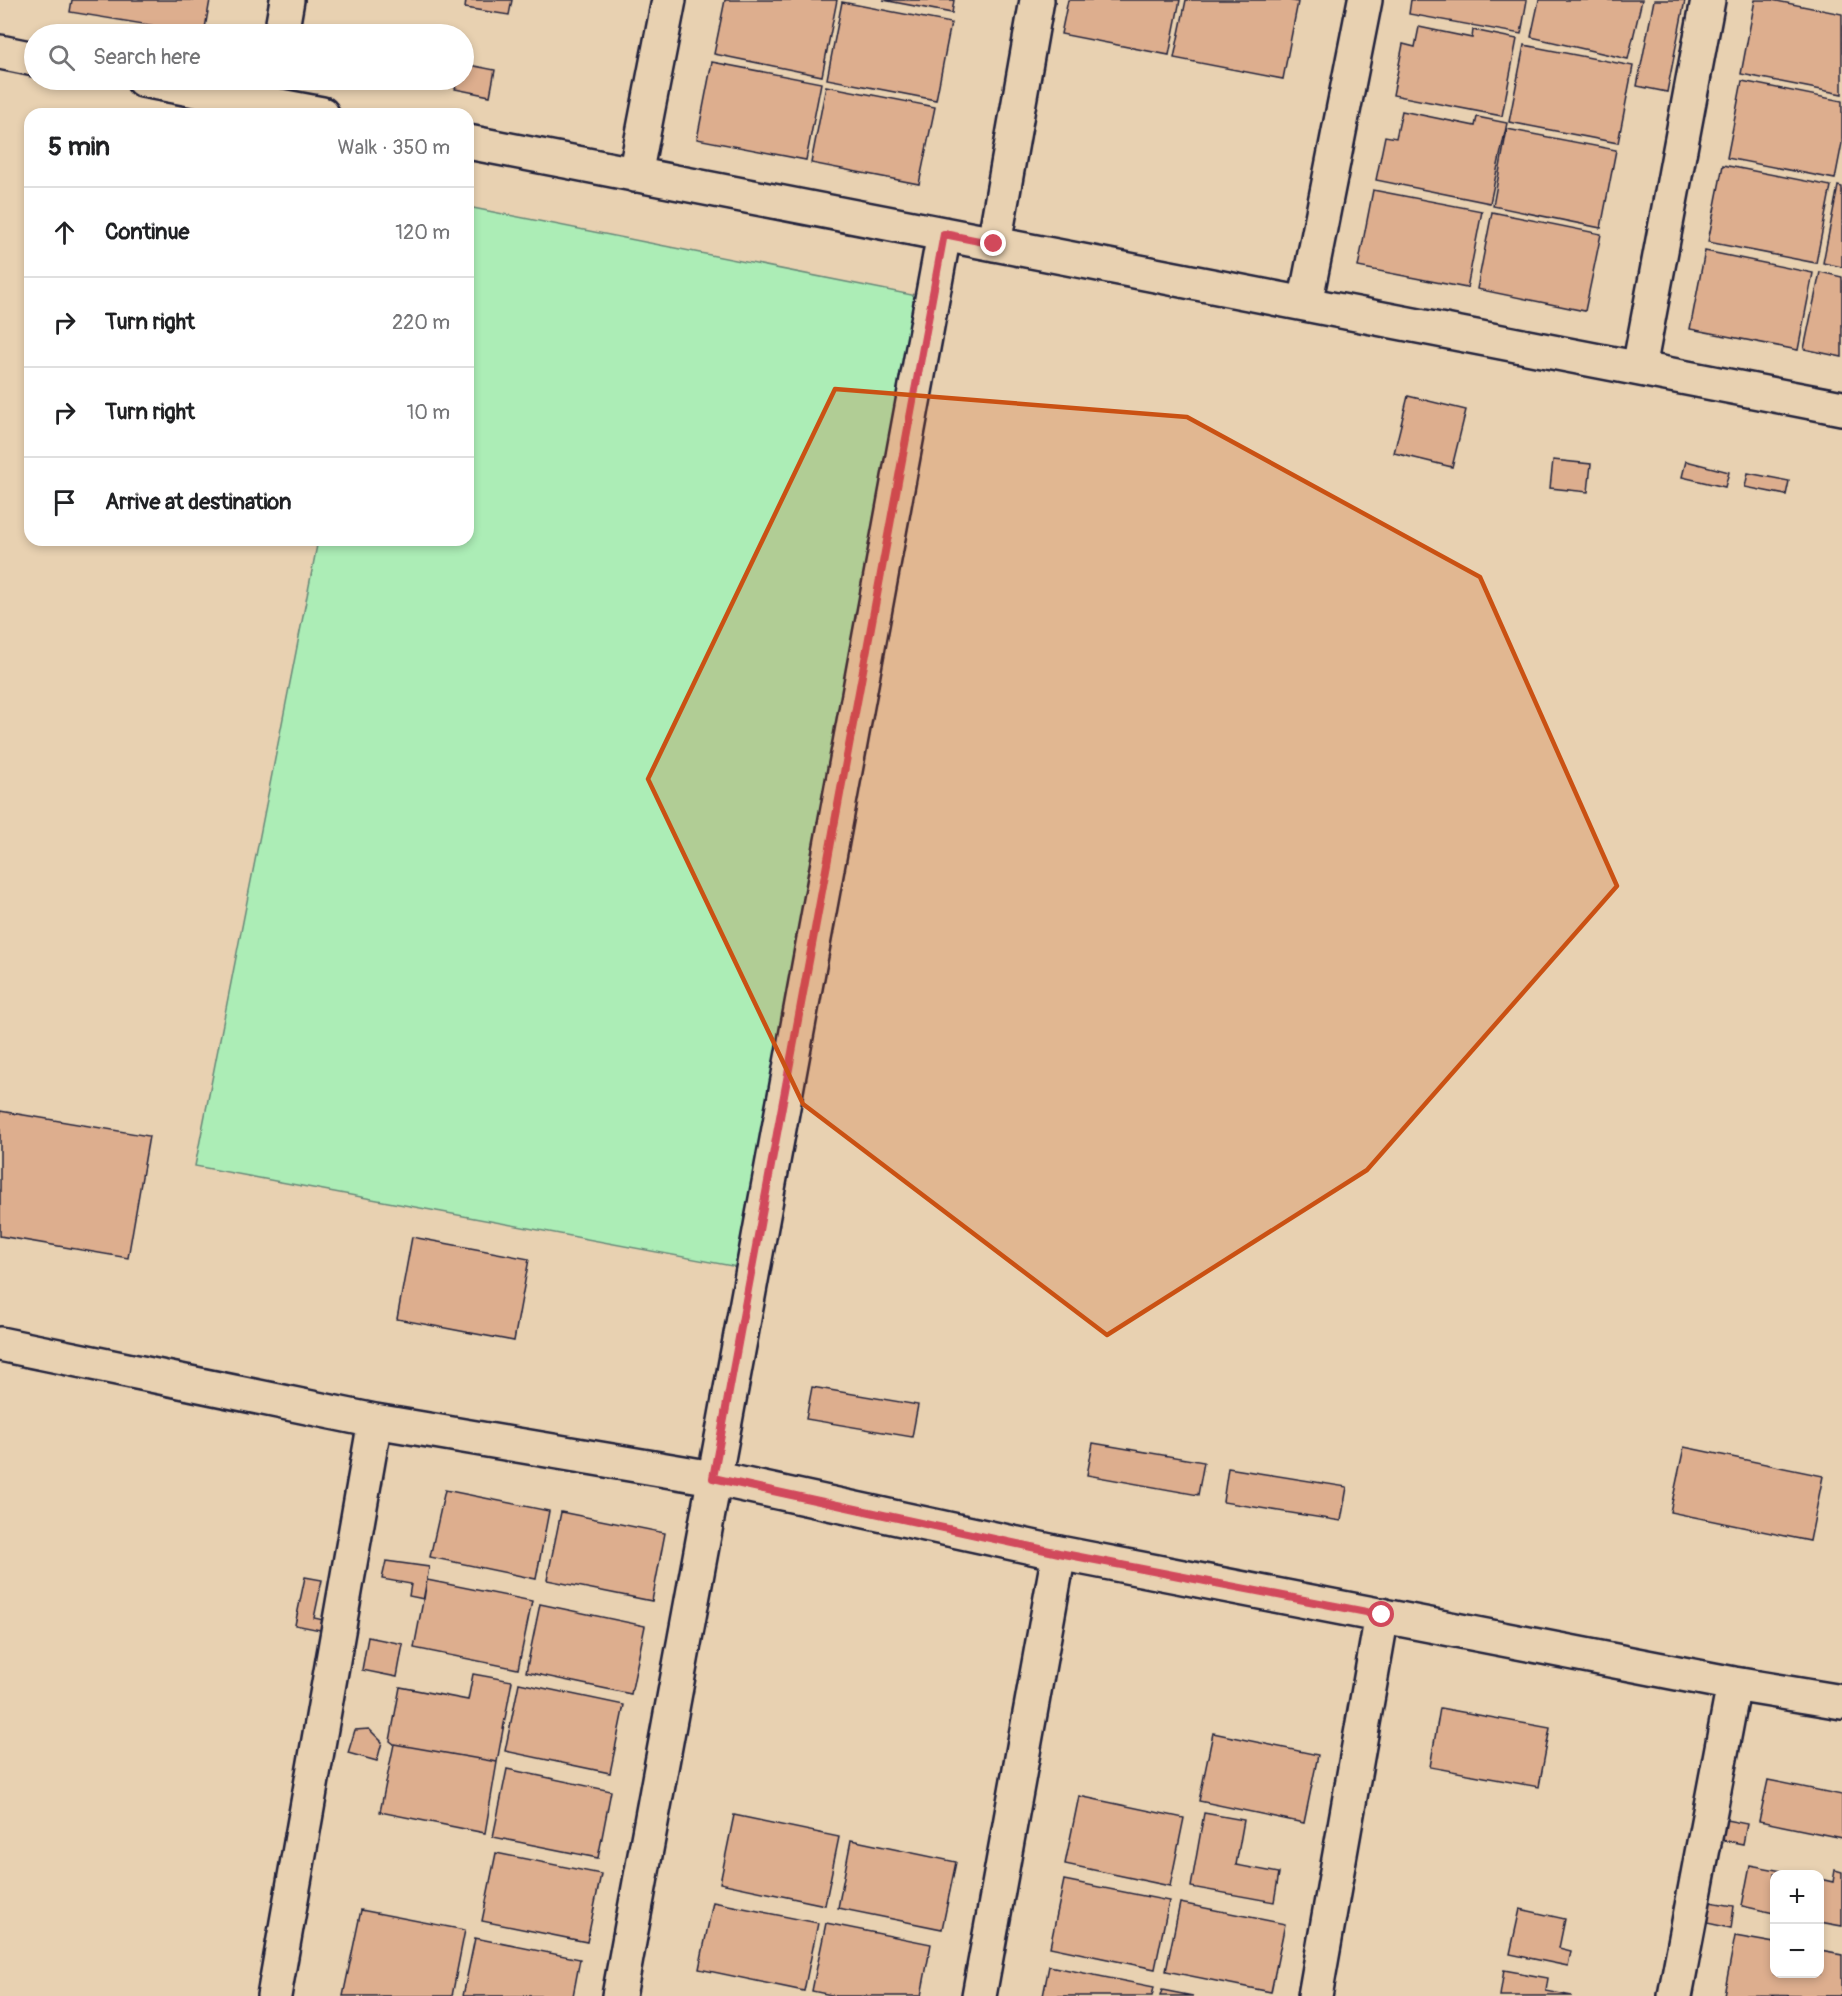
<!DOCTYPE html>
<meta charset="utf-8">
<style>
body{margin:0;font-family:Pangolin,sans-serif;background:#f6f6f6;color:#202124}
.controls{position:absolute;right:18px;bottom:18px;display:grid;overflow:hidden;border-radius:12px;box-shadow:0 3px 9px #0003}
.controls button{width:54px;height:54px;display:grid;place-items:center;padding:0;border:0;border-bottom:2px solid #e0e0e0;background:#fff;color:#202124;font:30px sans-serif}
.stop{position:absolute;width:18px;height:18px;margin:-14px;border:4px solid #d1495b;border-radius:50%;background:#fff}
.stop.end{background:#d1495b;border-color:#fff;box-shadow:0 2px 6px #0008}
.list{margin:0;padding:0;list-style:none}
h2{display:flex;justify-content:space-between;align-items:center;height:78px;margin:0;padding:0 24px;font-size:26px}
h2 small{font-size:20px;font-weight:400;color:#757577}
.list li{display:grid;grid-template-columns:39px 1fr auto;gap:18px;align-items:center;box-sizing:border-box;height:90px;padding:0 24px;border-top:2px solid #e0e0e0}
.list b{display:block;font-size:22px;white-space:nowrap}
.list em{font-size:20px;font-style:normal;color:#757577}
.icon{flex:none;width:33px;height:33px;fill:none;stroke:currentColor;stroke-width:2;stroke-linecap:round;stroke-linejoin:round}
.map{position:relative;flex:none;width:1842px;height:1996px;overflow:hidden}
.search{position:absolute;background:#fff;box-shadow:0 3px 9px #0003;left:24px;top:24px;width:450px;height:66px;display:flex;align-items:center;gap:15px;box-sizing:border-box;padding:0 21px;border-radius:33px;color:#757577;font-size:22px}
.panel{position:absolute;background:#fff;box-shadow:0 3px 9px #0003;left:24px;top:108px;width:450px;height:438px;border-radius:18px}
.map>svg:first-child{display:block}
.green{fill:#acedb6;stroke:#678878;stroke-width:1.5}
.building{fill:#ddae8e;stroke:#22223b;stroke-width:1.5}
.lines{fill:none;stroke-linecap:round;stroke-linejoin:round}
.minor-casing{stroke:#22223b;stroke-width:38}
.minor{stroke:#e8d1b1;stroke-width:33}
.route{stroke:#d1495b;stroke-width:8}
.marked{fill:#ca5113;fill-opacity:0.2;stroke:#ca5113;stroke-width:4.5;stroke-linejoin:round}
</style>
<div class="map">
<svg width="1842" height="1996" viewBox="0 0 1842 1996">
<rect width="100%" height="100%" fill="#e8d1b1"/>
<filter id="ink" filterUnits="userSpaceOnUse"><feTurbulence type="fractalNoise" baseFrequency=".0167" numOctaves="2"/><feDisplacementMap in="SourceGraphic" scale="12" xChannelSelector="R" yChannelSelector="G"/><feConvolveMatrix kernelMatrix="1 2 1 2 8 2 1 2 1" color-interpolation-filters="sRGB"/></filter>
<g filter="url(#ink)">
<!-- green -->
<path class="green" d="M468,207L917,296L737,1267L195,1166L318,540H468Z"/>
<!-- building -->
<path class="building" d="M72,0H210L204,34L70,12Z
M466,0H512L509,15L465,8Z
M725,0H837L822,76L714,54Z
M883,0H954L952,13Z
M1068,0H1180L1169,55L1061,34Z
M1186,0H1288L1298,2L1283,79L1174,58Z
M1411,0H1527L1521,34L1409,14Z
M1539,0H1642L1628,59L1531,37Z
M1654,0H1685L1667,92L1637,86Z
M1755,0H1772L1842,14V94L1741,74Z
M842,2L951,23L936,100L827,79Z
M1419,27L1472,38L1473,30L1517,39L1502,116L1393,95L1403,44L1415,47Z
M1524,45L1633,66L1618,143L1509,122Z
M712,62L821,83L806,160L697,139Z
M464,64L495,70L490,96L455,89L457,80H464Z
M1742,81L1842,101V143L1835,179L1727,158Z
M826,86L935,107L919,184L811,163Z
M1402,111L1475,126L1477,117L1507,123L1490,203L1376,180L1385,136L1396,138Z
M1507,129L1616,150L1601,228L1493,206Z
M1723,165L1831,186L1816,263L1708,242Z
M1838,186L1842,187V267L1823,263Z
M1373,190L1482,211L1467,288L1358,267Z
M1492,212L1601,234L1585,311L1477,289Z
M1705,251L1813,273L1798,350L1690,329Z
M1820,272L1842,277V357L1804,349Z
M1408,396L1466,410L1452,467L1394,453Z
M1553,460L1591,464L1588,492L1550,488Z
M1686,461L1729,472L1725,487L1682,477Z
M1748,473L1789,481L1786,495L1745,487Z
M0,1111L149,1136L128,1258L0,1236Z
M412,1237L529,1259L514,1341L397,1319Z
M812,1387L918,1405L912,1437L806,1419Z
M1093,1443L1204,1462L1198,1495L1087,1475Z
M1684,1447L1823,1476L1810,1541L1670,1512Z
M1228,1468L1347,1487L1341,1521L1223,1502Z
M445,1490L549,1511L536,1579L430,1557Z
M561,1512L665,1533L652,1601L547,1580Z
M386,1561L429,1567L424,1599L409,1596L411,1584L382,1579Z
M305,1577L322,1580L314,1618L328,1621L325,1631L295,1625Z
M427,1580L532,1601L518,1669L414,1648Z
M540,1604L645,1626L631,1694L526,1672Z
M368,1637L403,1644L397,1677L362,1670Z
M473,1674L512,1681L497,1762L394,1744L390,1741L400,1687L468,1700Z
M519,1683L624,1705L610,1773L505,1751Z
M1440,1708L1550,1728L1539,1787L1430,1767Z
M369,1729L382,1742L377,1761L348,1753L355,1730Z
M1213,1733L1318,1755L1304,1823L1199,1801Z
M394,1744L497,1762L485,1833L380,1812Z
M507,1769L611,1791L598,1858L493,1837Z
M1768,1780L1842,1795V1838L1759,1821Z
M1079,1796L1184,1818L1170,1886L1065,1864Z
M1204,1813L1244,1820L1236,1865L1279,1873L1274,1902L1191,1887Z
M734,1815L839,1837L825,1905L720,1883Z
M1721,1819L1747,1824L1743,1844L1717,1839Z
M851,1840L956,1862L942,1929L838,1908Z
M496,1853L601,1874L587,1942L482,1921Z
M1750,1865L1797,1874H1774V1913L1742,1906Z
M1835,1870L1842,1872V1926L1820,1922V1879L1833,1882Z
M1064,1880L1169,1901L1155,1969L1050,1947Z
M713,1902L818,1923L804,1991L699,1969Z
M1710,1902L1734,1906L1731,1928L1707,1923Z
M1180,1903L1285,1924L1271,1992L1166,1971Z
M1520,1909L1565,1919L1559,1948L1571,1951L1568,1966L1510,1954Z
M361,1910L465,1930L452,1996H343Z
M826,1923L931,1944L921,1996H836L812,1991Z
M1735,1936L1774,1943V1974H1820V1951L1842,1955V1996L1724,1995Z
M475,1938L580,1959L573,1996H463Z
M1049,1966L1154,1987L1152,1996H1043Z
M1504,1970L1548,1978L1546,1991L1572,1996H1500Z
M1162,1990L1193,1996H1160Z"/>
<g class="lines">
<defs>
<path id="minor" d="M281,34L287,0
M0,52L34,59
M143,80L322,114
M468,142L1842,408
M635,175L669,0
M994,244L1037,0
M1305,304L1365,0
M1639,368L1708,0
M0,1344L375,1421L713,1478L1059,1553L1734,1684L1842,1702
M274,1996L375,1421
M619,1996L944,234
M979,1996L1059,1553
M1315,1996L1382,1615
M1675,1996L1734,1684"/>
</defs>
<!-- minor casing -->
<use href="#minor" class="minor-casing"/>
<!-- minor -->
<use href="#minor" class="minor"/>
</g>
</g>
<g class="lines" filter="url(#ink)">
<!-- route -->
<path class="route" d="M994,244L944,234L713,1478L1059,1553L1382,1615"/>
</g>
<!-- marked area -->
<path class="marked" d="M835,389L1187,417L1480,577L1617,886L1367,1170L1107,1335L803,1104L648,779Z"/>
</svg>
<div class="controls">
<button>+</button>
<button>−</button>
</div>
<div class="stop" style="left:1382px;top:1615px"></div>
<div class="stop end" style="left:994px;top:244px"></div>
<div class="search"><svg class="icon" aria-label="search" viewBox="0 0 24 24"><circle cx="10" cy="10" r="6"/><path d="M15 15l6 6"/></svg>Search here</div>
<section class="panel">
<h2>5 min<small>Walk · 350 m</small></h2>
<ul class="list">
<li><svg class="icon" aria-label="ahead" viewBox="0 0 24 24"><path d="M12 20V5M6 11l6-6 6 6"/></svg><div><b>Continue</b></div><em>120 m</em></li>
<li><svg class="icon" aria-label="right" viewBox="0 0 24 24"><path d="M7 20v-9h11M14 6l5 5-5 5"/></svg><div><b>Turn right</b></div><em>220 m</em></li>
<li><svg class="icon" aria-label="right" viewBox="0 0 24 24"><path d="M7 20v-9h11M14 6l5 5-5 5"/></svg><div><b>Turn right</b></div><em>10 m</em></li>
<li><svg class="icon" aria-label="arrive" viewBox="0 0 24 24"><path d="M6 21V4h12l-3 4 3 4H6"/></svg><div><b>Arrive at destination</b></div></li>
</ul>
</section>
</div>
